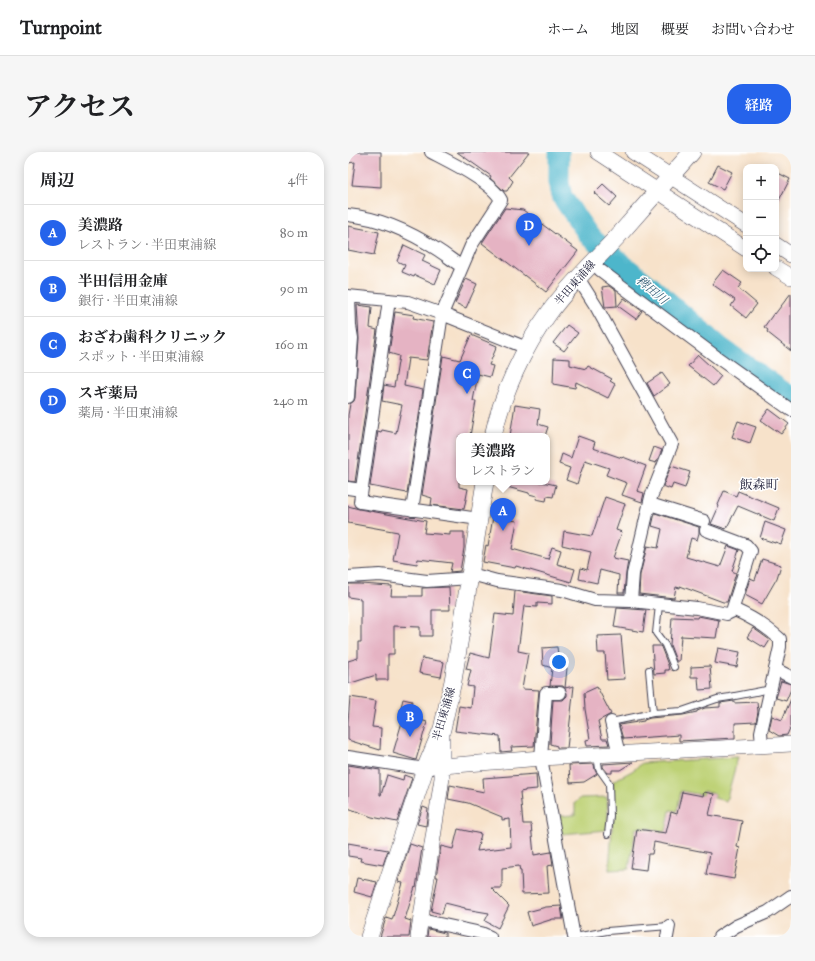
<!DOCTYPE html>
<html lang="ja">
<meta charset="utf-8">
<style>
body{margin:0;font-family:"IM FELL Great Primer","Noto Serif JP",serif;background:#f6f6f6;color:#202124}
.controls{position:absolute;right:12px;top:12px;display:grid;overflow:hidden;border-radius:8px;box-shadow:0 2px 10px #0003}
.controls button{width:36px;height:36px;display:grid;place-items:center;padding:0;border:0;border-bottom:1px solid #e0e0e0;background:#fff;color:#202124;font:20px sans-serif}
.you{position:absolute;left:211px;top:510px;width:14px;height:14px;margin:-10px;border:3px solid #fff;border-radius:50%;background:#1a73e8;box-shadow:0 0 0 6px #1a73e833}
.badge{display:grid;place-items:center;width:26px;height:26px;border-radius:50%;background:#2563eb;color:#fff;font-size:13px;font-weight:700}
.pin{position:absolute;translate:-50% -33px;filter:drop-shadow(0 1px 2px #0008)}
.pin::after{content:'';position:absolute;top:21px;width:14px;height:12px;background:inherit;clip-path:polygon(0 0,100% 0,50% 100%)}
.popup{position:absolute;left:108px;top:281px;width:94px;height:52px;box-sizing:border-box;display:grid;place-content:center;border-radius:8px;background:#fff;filter:drop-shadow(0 1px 3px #0005);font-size:13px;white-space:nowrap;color:#757577}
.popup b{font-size:15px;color:#202124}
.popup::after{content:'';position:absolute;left:50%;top:100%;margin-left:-8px;border:8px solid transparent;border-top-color:#fff}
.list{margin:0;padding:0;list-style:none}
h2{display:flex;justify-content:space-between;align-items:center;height:52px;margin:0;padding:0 16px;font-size:17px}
h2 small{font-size:13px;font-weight:400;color:#757577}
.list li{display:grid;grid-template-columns:26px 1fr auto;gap:12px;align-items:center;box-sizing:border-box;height:56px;padding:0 16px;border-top:1px solid #e0e0e0}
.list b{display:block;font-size:15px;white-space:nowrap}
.list p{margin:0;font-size:13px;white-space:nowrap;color:#757577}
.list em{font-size:13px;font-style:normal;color:#757577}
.icon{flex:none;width:22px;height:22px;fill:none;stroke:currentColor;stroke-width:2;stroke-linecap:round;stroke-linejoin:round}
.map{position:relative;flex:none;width:443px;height:785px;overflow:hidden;border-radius:16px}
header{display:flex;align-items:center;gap:24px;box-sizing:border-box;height:56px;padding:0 20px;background:#fff;border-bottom:1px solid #e0e0e0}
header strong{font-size:19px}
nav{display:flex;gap:22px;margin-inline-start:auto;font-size:14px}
.intro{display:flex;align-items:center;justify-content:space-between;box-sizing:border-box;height:96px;padding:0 24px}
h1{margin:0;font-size:28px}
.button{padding:10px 18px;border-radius:16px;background:#2563eb;color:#fff;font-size:14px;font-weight:700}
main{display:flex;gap:24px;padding:0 24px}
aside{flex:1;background:#fff;border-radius:16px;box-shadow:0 2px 10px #0003}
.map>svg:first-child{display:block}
.green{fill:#bdd175;stroke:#707a58}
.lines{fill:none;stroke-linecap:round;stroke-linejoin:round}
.river{stroke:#4db6cb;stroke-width:21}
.building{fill:#e5b3c3}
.service-casing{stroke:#423f50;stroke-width:8}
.minor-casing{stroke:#423f50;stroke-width:14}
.tertiary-casing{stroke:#423f50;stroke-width:16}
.secondary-casing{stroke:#423f50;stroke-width:18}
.service{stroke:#fff;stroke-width:6}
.minor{stroke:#fff;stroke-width:12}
.tertiary{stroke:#fff;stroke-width:15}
.secondary{stroke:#fff;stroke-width:17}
.labels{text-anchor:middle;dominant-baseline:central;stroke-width:3;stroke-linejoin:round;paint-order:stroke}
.street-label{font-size:11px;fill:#22223b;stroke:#fff}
.water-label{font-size:12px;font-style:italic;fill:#335d75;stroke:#fff}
.quarter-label{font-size:13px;fill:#22223b;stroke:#fff}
</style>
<header>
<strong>Turnpoint</strong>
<nav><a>ホーム</a><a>地図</a><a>概要</a><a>お問い合わせ</a></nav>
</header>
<div class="intro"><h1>アクセス</h1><a class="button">経路</a></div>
<main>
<aside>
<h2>周辺<small>4件</small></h2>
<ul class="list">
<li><span class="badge">A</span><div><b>美濃路</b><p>レストラン · 半田東浦線</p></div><em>80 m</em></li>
<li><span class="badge">B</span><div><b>半田信用金庫</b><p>銀行 · 半田東浦線</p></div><em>90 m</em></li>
<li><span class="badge">C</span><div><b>おざわ歯科クリニック</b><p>スポット · 半田東浦線</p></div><em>160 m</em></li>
<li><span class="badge">D</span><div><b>スギ薬局</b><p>薬局 · 半田東浦線</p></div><em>240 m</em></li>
</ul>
</aside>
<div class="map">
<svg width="443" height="785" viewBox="0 0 443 785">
<rect width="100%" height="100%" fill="#fff"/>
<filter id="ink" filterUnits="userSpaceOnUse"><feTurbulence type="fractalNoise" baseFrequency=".025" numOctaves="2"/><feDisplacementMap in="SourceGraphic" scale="8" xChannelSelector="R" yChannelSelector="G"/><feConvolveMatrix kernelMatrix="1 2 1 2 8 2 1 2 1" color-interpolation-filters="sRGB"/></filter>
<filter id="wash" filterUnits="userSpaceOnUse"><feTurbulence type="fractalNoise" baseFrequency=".012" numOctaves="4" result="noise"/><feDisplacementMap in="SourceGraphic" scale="16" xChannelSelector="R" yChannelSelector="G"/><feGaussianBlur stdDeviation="0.9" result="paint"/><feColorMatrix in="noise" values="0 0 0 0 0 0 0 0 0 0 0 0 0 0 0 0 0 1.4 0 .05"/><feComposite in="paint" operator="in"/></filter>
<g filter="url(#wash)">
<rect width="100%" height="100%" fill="#f7e2ca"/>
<!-- green -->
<path class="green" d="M390,605L378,649L366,646L367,642L355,639L354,643L333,639L329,659L322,658L318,680L299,676H288L281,717L261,718L265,664V629L284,619L294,611Z
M259,645L260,662L259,678L214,682L209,664L227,663V651L232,646Z"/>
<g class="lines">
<!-- river -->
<path class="river" d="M211,0V30L214,45L242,85L269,108L303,135L372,195L443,245"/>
</g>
<g id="blocks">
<!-- building -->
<path class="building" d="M0,0H33V35L4,33L7,10L0,11Z
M109,0H181L161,25L165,29L159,39H156L142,26L143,24Z
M370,13L384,20L375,37L361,30Z
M428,20L442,27L428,54Z
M255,32L269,45L261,54L246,41Z
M157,56L175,58L230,99L198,140L134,91Z
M0,74L31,80L26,103L0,98Z
M56,93L77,103L74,109L93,118L87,132L67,123L66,125L54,120L57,113L49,109Z
M375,118L394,131L390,136L409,152L398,166L383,154L387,148L364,132Z
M118,127L129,132L118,156L107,151Z
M261,134L268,139L269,154L257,155L254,135Z
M443,141V199L419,180L420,178L416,175L426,161L427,162Z
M276,146L294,159L288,167L270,154Z
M9,153L24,155L22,176L29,178L7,330L0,329V263L2,252L6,249L7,246L11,187Z
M47,160L66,163L65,166L85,170L79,208L60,206L56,234L75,238L59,341L22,334L30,279L33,280L34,278L48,281L54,253L34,249L36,233L46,235L51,204L41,201Z
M219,173L230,181L216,199L205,191Z
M123,183L149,194L141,213L145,214L142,225L130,222L125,249H128L122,284H111V335L120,337L116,357L83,353L84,346L74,343L95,204L112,208Z
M350,203L373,224L365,234L340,214Z
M206,206L222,207V213L238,217L240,214L264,227L262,229L267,232L260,246L228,230L227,236L205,232Z
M314,221L322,232L306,244L299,231Z
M167,253L192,257L190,272L200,275L197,284H162Z
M421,257L441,272L433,282L413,268Z
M390,269L408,275L402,291L384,285Z
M230,284L247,290L245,296L274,306L275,305L298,314L289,339L296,341L294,350L274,343L279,331L258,323L261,316L237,308L229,332L218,328L222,316L211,312L214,302L223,306Z
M306,295L314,298L308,311L301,309Z
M323,314L342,320L337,336L325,332L323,337L315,334Z
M152,330H194L208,333L205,345L199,344L198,349L188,347L189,344L181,342V341L152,333Z
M376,339L388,344L390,339L431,356L426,369L390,354L378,377L363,372L371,354L370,353Z
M257,345L277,352L268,378L274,380L265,406L280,409L278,421L276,441H270L271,423L252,418L249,431L231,427L233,416L239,418L243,400L214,393L216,379L244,384Z
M0,354L11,357L78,369L76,381L102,383V380H116V396L112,419L102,420L104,411L70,407L69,412L45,408L50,380L0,371Z
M307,361L351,375V381L349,388L343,386L338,405L372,415L380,394L391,398L384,419L388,421L379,450H375L332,434V436L328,435L326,446L291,442L292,423L299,394L310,396L314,377L304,374Z
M145,365L169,369L164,397L200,407L204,395L213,398L209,412L227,417L223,430L168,414L167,416L135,410L138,393L140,394Z
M417,370L438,378L433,392L427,390V391L412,386Z
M414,407L433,413L429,426L414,452L397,443L402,426L407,428Z
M0,432H12L44,434L43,444H74V436L101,435L102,458H84V484H72V475L46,474V502H40V528H28V523L0,532V509L10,506V490H13V447L0,445Z
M167,439L204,444V452L189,451V455L176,454L170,499L180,501L174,537L191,538L186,594L163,595L164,599L153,600L152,584L107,579L111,554L123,556L125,535L119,534L123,518L118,517L122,501L141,506L147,462L165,464Z
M269,456L298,458L295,480L266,475Z
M350,464L371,468L368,486L333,484L331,509H328L322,493L324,465L349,466Z
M405,476L422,488L417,496L399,485Z
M273,483L277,527L259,528L257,501H250L249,484Z
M304,494H312L313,495L320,513L321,518H317V521L306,522Z
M209,495L211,512L217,513V516H219L217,536L226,534L219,596H209V594L202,592L205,548H215L219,544V541L215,534H202L204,516L195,513L194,496Z
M370,496L392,500L389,515L367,511Z
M74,506L96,510L93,525L71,521Z
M362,514L364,537L351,538L350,525H343V515Z
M433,529L443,532V537L438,549L428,546Z
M249,535L263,562L250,569L254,587H259L261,593L239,594L238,588L242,587L237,557L236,541Z
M2,545L28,549L24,575L33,576L32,598L0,588V570Z
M55,547L64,549L61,561L52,559Z
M443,547V574L439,583L431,584L421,578L424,564L434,568Z
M386,549V551L409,550L410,560L408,570L387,571V586L331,589V583L275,587L271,573L296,569V568L302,566L335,563L349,560V559L357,556L372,555V551Z
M56,563L79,570L68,608L45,601Z
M285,610L272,618H264V621H260L255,615V612Z
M246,612L247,618L249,622L236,630L222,631L221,613Z
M0,613L32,618V643H33L39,623L55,628L56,623L64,626L49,670L24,665L0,656Z
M188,622L189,637L177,638V639L172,640L175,672H183L186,703L203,700L205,713L199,714L201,741L174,742L173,719H172L171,714L154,716V736H143L161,754L150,776L137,769L141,761L117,757V756L97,751L94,762L83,759L90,725H88L93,694L105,697L110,677L133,682L129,699L163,695L162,667L154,668V665L120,651L100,647L102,633L136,640L135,626Z
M334,640L355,644L356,640L366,642L361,663L394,669L389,695L392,696L386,727L358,722L362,701L306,690L304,702H300L298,718L283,716L289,677L318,681L323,660L329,662Z
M75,655L80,657L78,674L69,672Z
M0,691L40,698L35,713L12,709L13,706L0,704Z
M62,692L74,696L68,736L67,735L57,767L63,769L61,785H32L38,766L44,768L55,731L50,730Z
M9,726L29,730L24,745L6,740Z
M213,754L215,767H205L183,774L179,760L198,755Z
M80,777L97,781V785H79Z"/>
</g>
</g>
<g filter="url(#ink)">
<use href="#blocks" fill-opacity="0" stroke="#423f50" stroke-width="1"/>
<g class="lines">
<defs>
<path id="service" d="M311,453L308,481L317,493L326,515
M301,518L305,561
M263,570L305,561L334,559L369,547L382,545L423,537
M249,603L251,617L261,631L262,664L260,682
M227,785L259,779L321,774"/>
<path id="minor" d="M0,63C31,66 64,81 90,98C98,103 105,109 113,114
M252,118L370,206L443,258
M230,126L249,156L324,292L303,345L285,422L283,449
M0,144L60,150L94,162L179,196
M41,148L12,350L131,367
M0,245L4,186L2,174L1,144
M0,336L13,338
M302,352L356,369
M64,358L94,162L123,94L153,48C144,30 102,10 83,0
M358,378L398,393L403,399L384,459
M123,422L149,429L214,438L247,448L283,449L349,456L379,462L387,458C405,466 418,474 432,487V495L413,580L414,593
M0,425L32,423L79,429L122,426
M427,517L443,525
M212,541H198L193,606L226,785
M263,570L271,602
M0,605L77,617L84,616
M73,768L133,781L142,785
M319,785L321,774
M371,785L388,774L420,760L443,744"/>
<path id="tertiary" d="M250,0L398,97
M285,0L398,73
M428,93L443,103
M428,116L443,125
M95,614L193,606L443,592
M70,785L94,626V578"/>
<path id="secondary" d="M145,284C154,242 176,195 201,161C221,133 247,109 270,84C295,56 319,28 344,0
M21,785L77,617L94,577L105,529L137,330"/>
</defs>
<!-- service casing -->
<use href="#service" class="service-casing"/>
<!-- minor casing -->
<use href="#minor" class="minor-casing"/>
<!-- tertiary casing -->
<use href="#tertiary" class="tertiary-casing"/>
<!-- secondary casing -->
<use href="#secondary" class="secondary-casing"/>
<!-- service -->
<use href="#service" class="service"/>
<!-- minor -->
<use href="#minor" class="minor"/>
<!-- tertiary -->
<use href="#tertiary" class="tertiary"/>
<!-- secondary -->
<use href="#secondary" class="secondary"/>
</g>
</g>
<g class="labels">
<!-- street labels -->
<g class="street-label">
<text transform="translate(227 131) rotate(-49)">半田東浦線</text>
<text transform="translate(96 562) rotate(-74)">半田東浦線</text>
</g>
<!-- water labels -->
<g class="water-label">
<text transform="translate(304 138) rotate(40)">稗田川</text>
</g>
<!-- quarter labels -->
<g class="quarter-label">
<text x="411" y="333">飯森町</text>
</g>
</g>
</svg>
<div class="controls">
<button>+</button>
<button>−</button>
<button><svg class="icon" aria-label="locate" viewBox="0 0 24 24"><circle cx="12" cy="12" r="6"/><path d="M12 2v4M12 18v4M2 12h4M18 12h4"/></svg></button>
</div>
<div class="you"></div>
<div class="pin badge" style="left:155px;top:379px">A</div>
<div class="popup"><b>美濃路</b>レストラン</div>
<div class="pin badge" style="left:62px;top:585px">B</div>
<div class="pin badge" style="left:119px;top:242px">C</div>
<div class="pin badge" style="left:181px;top:94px">D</div>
</div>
</main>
